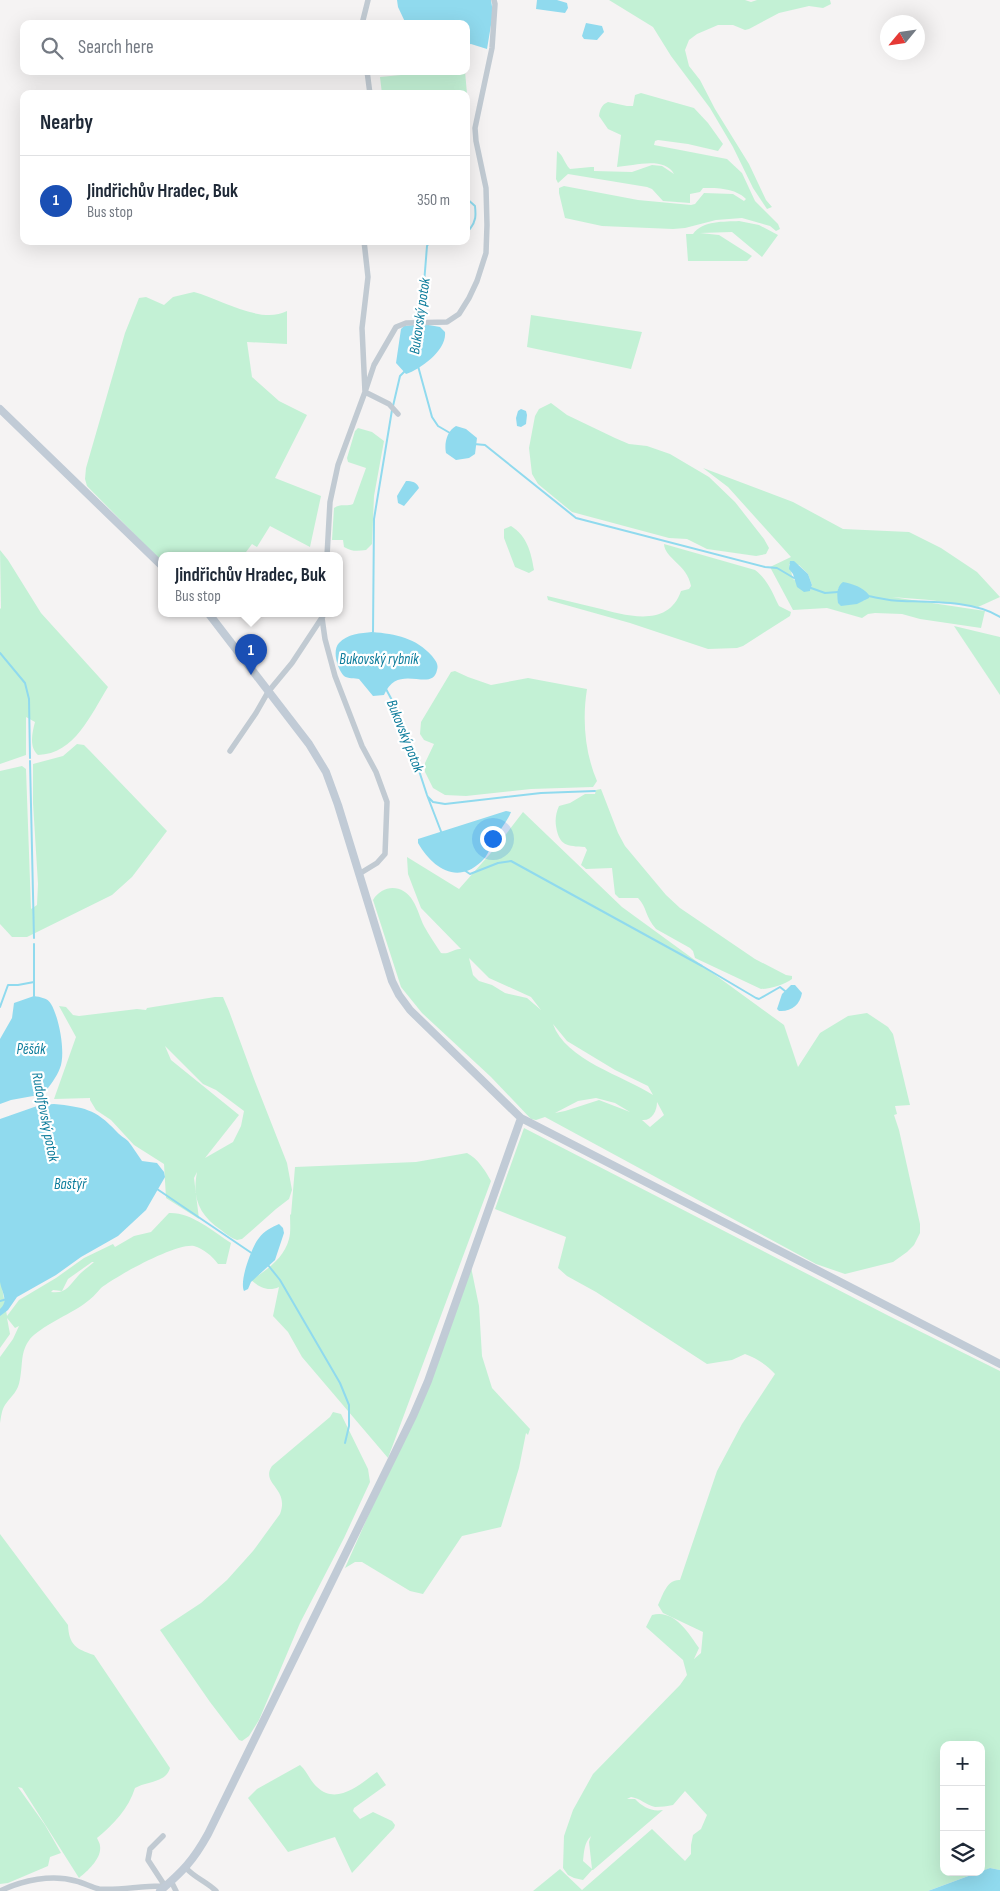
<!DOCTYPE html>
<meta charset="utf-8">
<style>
body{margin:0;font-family:"Sofia Sans Condensed",sans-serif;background:#f6f6f7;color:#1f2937}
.controls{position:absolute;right:15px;bottom:15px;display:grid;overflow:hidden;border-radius:10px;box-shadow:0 5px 20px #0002}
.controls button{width:45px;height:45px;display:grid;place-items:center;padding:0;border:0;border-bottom:1px solid #e0e1e3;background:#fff;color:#1f2937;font:25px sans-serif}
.compass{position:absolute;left:880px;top:15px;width:45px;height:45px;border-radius:50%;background:#fff;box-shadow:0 5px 20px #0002;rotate:241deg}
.you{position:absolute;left:492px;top:838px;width:18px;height:18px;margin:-12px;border:4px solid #fff;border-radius:50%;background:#1a73e8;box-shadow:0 0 0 8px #1a73e833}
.badge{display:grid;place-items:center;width:32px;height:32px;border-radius:50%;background:#1a73e8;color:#fff;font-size:16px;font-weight:700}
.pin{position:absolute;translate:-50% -41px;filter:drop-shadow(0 1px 2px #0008)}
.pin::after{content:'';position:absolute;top:26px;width:18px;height:15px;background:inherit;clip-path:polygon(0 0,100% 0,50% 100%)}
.popup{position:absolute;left:158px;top:552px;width:185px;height:65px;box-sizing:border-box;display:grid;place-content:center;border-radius:10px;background:#fff;filter:drop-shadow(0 1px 4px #0005);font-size:16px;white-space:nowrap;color:#747a83}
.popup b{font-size:19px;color:#1f2937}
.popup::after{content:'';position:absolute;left:50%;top:100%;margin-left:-10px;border:10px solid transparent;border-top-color:#fff}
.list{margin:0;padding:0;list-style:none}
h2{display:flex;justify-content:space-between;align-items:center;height:65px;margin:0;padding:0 20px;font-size:21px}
h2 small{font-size:16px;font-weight:400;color:#747a83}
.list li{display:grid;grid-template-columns:32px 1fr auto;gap:15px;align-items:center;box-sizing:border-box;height:90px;padding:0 20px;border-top:1px solid #e0e1e3}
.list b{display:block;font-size:19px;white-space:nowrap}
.list p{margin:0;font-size:16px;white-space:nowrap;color:#747a83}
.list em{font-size:16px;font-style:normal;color:#747a83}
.icon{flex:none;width:28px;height:28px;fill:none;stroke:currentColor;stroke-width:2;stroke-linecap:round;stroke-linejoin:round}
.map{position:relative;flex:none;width:1000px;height:1891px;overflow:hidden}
.search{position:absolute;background:#fff;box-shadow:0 5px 20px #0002;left:20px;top:20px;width:450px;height:55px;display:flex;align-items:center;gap:12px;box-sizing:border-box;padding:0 18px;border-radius:10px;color:#747a83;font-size:19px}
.panel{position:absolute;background:#fff;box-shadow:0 5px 20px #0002;left:20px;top:90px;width:450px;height:155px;border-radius:10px}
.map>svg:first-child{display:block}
.green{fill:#c3f1d5;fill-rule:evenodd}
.water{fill:#90daee}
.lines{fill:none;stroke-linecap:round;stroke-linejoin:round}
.stream{stroke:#90daee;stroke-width:2}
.street{stroke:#c1cad2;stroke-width:5.5}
.secondary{stroke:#c1cbd6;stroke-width:8}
.labels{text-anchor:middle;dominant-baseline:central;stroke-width:4.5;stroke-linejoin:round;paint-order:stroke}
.water-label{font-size:15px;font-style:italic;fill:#0c7c9b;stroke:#fff}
</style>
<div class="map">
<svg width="1000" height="1891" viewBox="0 0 1000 1891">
<rect width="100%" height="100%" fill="#f5f3f3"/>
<!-- green -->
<path class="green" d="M609,0H745L751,2L757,0H830L831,4L823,8L809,6L779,13L749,29L745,30L733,25H718L697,34L689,40L685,50L689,66L700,80L715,109L749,164L766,200L772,207L767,209L753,188L733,147L710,108L671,56L653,27Z
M443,71H465L469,117H466V94H382L380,77Z
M641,93L694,108L708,123L723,144L718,151L688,144L658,140L655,141L654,145L727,159L742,173L755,201L778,224L780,229L776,231L770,226L742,218L716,220L685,228L673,229L602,226L565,218L559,193V188L564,186L638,200L691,205L695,204L704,193L733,194L744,201L746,199C735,188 718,188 703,188L700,192L690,194V203L663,201L652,189L647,187L568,174L558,183L556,179L557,151C564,156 564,163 570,169L591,167H594V171L632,172L652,165L662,166L674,174C664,156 634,166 617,167L621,135L608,129L599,116C600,110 601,105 608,102L627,106H633L635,95Z
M739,221L759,225L778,235L762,257L732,232L700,233L719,235L752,256L747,261H688L686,234H693C703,220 724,222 739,221Z
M194,292C221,299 261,325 287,311V344L247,342L252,377L279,401L307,415L275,478L321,496L310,547L270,526L257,547L252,544L243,556H162V562L87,486L85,479L86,468L125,333L139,298L146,297L164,305L173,297Z
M531,315L642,332L631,369L527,347Z
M551,403L567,415L615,438L629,444L647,446L670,454L709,477L735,502L764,539L769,548L766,554L756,556L707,549L687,539L669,538L572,512L538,484L532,474L529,448L535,416L539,409Z
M358,428L372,432L384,441L374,496L372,544L366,550C358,551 352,552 344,547L343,540H332L334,508C341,503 346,507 353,504L366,468L348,462L347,458L355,431Z
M703,468L793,502L843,529L909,532L941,548L977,572L1000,597L978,607L930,600L892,597L985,611L981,628L920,619L902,614L875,613L868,614L862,618L827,608L793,610L770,567L791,557L728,487ZM789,564L799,565L808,574L812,585L810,591L793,579ZM838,588L865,600C850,605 852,606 838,598Z
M511,526C527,536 531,552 534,570L529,573L515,567L504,538V529Z
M664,544L755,570C768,580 772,592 779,606L791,612L790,616L743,646L737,648L708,649L630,623L548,600L547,596C564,600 580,604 597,608C625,615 668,629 681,591L689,589L691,586C687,564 665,559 664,544Z
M0,550L8,560L41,613L108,687C91,714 75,754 38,755C29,747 32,733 35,722L26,717V755L0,764V608L1,609Z
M954,626L1000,637V695Z
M455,671L468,677L491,685L528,678L587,689C582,720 585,753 597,781L593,787L531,789L466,796L445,795L433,788L425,772V763L434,744L424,740L420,734L421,722L451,672Z
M77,744L84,745L90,751L167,831L132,877L112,895L27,937H12L0,924V771L22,766L26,769L31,909L37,905L38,884L33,803V764L63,756Z
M601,789L618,833L625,846L666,895L680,908L755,959L786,975L792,976V979C786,984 770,989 761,989L695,958L693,951L690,948L656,929C645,917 647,907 638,898H619L615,894L612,868L586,869L581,865L587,850L585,847C567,846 559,846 556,826C555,819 556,813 559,806L570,803L585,794H595L596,790Z
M523,812L622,907L784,1025L798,1067L820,1033L848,1016L867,1013L888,1027L893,1034L910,1105L895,1106L897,1114L894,1115L899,1130L920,1224V1233L914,1245L907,1252L893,1262L845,1274L816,1264L545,1117L536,1120L531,1119L491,1077L422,1013L401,987L373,900C383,884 403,884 413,901C418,909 420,918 424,926C429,935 435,944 441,953C449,955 454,948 461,949L421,908L408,874L407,857L459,889L497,846ZM469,958L489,978L531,997L541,1010L527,998L505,993L492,985L479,981L473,975ZM553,1024L567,1041L615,1070L648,1086L653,1095C624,1076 565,1060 553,1024ZM596,1098L615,1103L630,1112L599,1100L565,1111L555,1113L578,1101ZM657,1102L664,1115L650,1127L642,1120C652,1121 657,1111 657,1102Z
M215,997H223L229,1011L254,1079L287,1163L292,1190L289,1199L276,1209L242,1239L237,1240C231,1238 226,1234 221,1230C199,1215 192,1198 197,1172L194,1178L199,1219L166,1198L164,1164L134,1145L111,1120L96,1110L90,1100V1098L54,1099L76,1037L59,1006L66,1007L73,1015L79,1016L137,1009L146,1010L147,1008ZM165,1046L203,1084L216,1090L244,1111L241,1126L233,1142L205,1158L239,1115L171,1060Z
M524,1128L889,1316L1000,1371V1870L990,1868L981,1872V1745H944V1872H979L928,1891H533L560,1869L582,1890L652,1829L685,1861L691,1854V1845L693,1835L701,1829L707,1815L685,1791L673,1805C668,1806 661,1807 655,1807C646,1805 640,1798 631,1797L627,1799H635C643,1807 651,1812 663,1810L593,1870H592L583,1880L574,1878L568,1875L563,1868L564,1836L573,1810L593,1774L680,1685L687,1675L683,1660L646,1627L652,1615C674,1609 688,1632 699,1648L694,1659L701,1653L703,1632L663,1613L658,1605C663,1595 667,1579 680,1580L717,1471L742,1424L775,1374C767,1365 756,1358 745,1354L732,1360L707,1364L596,1292L567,1276L558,1268L566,1237L495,1209ZM591,1836L589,1842L592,1869L583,1861C584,1852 584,1843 591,1836Z
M467,1153C478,1159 485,1170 491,1181L388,1458L302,1357L288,1332L273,1316L279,1287C268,1292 259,1287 251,1280C267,1270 284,1258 289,1239C291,1232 290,1222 290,1214L291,1215L295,1167L416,1162Z
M169,1213C191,1212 213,1231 231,1243L226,1264H218C212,1256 204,1249 194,1246C176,1243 116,1276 101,1288C96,1294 91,1299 84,1304C70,1314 40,1327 30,1339C20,1352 23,1364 20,1379C18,1392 12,1395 5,1405C2,1409 1,1417 0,1423V1357L13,1339L19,1326L15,1328L7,1318L10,1334L0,1348V1276L7,1316L19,1300L56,1278L84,1258L113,1244L115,1247L134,1236L151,1232ZM92,1262H94C89,1267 82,1271 78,1276C69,1286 66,1294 51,1292L53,1290L62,1291L68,1279Z
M471,1267L479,1306L482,1356L492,1388L530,1429L528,1435L526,1433L519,1468L501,1527L462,1536L423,1594L410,1591L362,1562H355L345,1568L401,1442Z
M333,1412L341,1414L368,1469L370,1482L344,1538L300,1623L259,1720L249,1736L242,1741L239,1740L210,1702L160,1630L201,1603L227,1580L253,1551L280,1514C290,1488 260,1484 272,1466L330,1417Z
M0,1534L68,1625C69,1645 76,1649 94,1655L170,1768C166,1783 147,1781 135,1788C129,1808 113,1825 97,1838C98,1841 100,1843 100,1846C102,1858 88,1871 79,1878L22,1788L18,1787L45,1825L61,1853L50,1857L48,1866L8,1883L0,1884Z
M300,1765C307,1771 310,1781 317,1787C337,1806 360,1784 377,1772L386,1785L354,1808L353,1811L360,1819L373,1812L392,1821L395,1825L394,1828L352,1873L335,1837L288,1852L248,1798L257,1789Z"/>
<!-- water -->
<path class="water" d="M397,0H491L493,13L487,49L471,44L466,45V24H406L398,7Z
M537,0H557L567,3L568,8L565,13L536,9Z
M586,23L602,26L604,32L597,40L584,39L582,36Z
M423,324L440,327L445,332C447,350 421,369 406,374L396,363L401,329L404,326Z
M521,409L526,411L527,415L526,424L521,427L517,426L516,418L518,411Z
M456,426L466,429L477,438L475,454L469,458L456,460L446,453C444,443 447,431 456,426Z
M406,481C412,481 417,482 419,488L404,506L398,503L397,496Z
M790,561H794L808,574L812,585L810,591L804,592L797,587L793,574L789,569Z
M843,582C853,584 863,587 869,595V598L857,604L841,606L838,603C837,596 836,587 843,582Z
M372,632C396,634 416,638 432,656C435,660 439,664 437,670C432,694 398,661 384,695L373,696L359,679C355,678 348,679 344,676C337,669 332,650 339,643C347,634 361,633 372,632Z
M506,811L511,812C507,822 500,829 495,839C490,847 488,856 481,862C456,885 432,867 418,843V839Z
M791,985H795L802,993C800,1005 791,1012 779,1011L777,1009L782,994Z
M34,996C40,997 48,998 51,1004C59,1017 66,1053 60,1068C57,1077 49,1086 44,1094L11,1100L0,1104V1039L12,1018L14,1003Z
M54,1104C83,1107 96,1109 116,1131C119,1135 125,1138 128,1141C133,1147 137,1154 142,1161L157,1163L164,1172L165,1177L146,1210L118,1236L81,1257L56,1275L17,1297L8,1310L0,1316V1309C9,1301 2,1293 0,1282V1119L40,1105Z
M279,1224L283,1228L284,1233L275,1260L251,1282L248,1289L244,1291C239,1281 252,1246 259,1238C264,1231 272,1227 279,1224Z
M990,1868L1000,1870V1891H928Z"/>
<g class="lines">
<!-- stream -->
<path class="stream" d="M466,198L475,206C476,216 476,221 470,229H466
M421,321L427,246L430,241
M418,366L432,417L438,426L450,433
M393,406L400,376L405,371
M474,444L485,445L576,518L765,567L777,568L794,578
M811,588L825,593L838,592
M868,596C879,598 891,601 902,601C932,602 975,601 1000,617
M373,632L374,519L392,410
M0,653L25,683L29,699L30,758
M386,689L402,719L427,795L442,834
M30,761L34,938
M428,797L433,802L445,804L541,793L595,791
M464,870L470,874L498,863L511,861L702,966L756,998L759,999L780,987L785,991
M34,944V996
M0,1007L8,985H18L34,982
M39,1093L40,1106
M157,1189L253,1254
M268,1265L280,1280L340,1383L349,1405V1426L345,1443
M0,1301L7,1299"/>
<!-- street -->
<path class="street" d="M362,24L368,0
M367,71L370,94
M398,414L389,404L365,392L374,365L396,327L406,323L447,322L459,314L469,298L477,281L486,253L487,225L486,188L476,141L475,128L492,48L495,4L494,0
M327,556L330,502L338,465L365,392L362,328L368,277L364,241
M322,618L325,639L335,676L362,746L376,772L387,802L385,854L377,863L359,874
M230,751L256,713L268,692L292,663L323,616
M163,1836L150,1849L148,1860L165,1886
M186,1868C195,1878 207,1882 216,1891
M171,1881L176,1891
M0,1891C23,1880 52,1874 76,1881C84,1883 91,1887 99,1889C119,1891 143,1885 165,1886"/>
<!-- secondary -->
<path class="secondary" d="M0,409L162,566
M209,614L309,744L326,772L338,805L392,981L399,995L410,1010L521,1118L1000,1364
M160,1891C183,1871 193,1861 208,1834L413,1416L428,1381L521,1118"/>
</g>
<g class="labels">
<!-- water labels -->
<g class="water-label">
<text transform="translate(420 316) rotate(-82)">Bukovský potok</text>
<text x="379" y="659">Bukovský rybník</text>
<text transform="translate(405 736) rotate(68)">Bukovský potok</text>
<text x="31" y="1049">Pěšák</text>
<text transform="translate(45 1117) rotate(79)">Rudolfovský potok</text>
<text x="70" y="1184">Baštýř</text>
</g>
</g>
</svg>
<div class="controls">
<button>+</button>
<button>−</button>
<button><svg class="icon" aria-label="layers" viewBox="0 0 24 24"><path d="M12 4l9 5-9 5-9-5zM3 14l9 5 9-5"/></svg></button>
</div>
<svg class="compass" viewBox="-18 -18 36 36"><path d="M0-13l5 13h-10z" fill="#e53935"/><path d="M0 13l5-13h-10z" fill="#747a83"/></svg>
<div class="you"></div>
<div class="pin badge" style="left:251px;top:675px;background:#1a4fb4">1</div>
<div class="popup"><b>Jindřichův Hradec, Buk</b>Bus stop</div>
<div class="search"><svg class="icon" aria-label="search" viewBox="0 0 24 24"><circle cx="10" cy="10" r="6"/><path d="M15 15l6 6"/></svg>Search here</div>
<section class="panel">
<h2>Nearby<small></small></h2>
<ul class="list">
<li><span class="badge" style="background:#1a4fb4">1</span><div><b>Jindřichův Hradec, Buk</b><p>Bus stop</p></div><em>350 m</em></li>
</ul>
</section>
</div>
